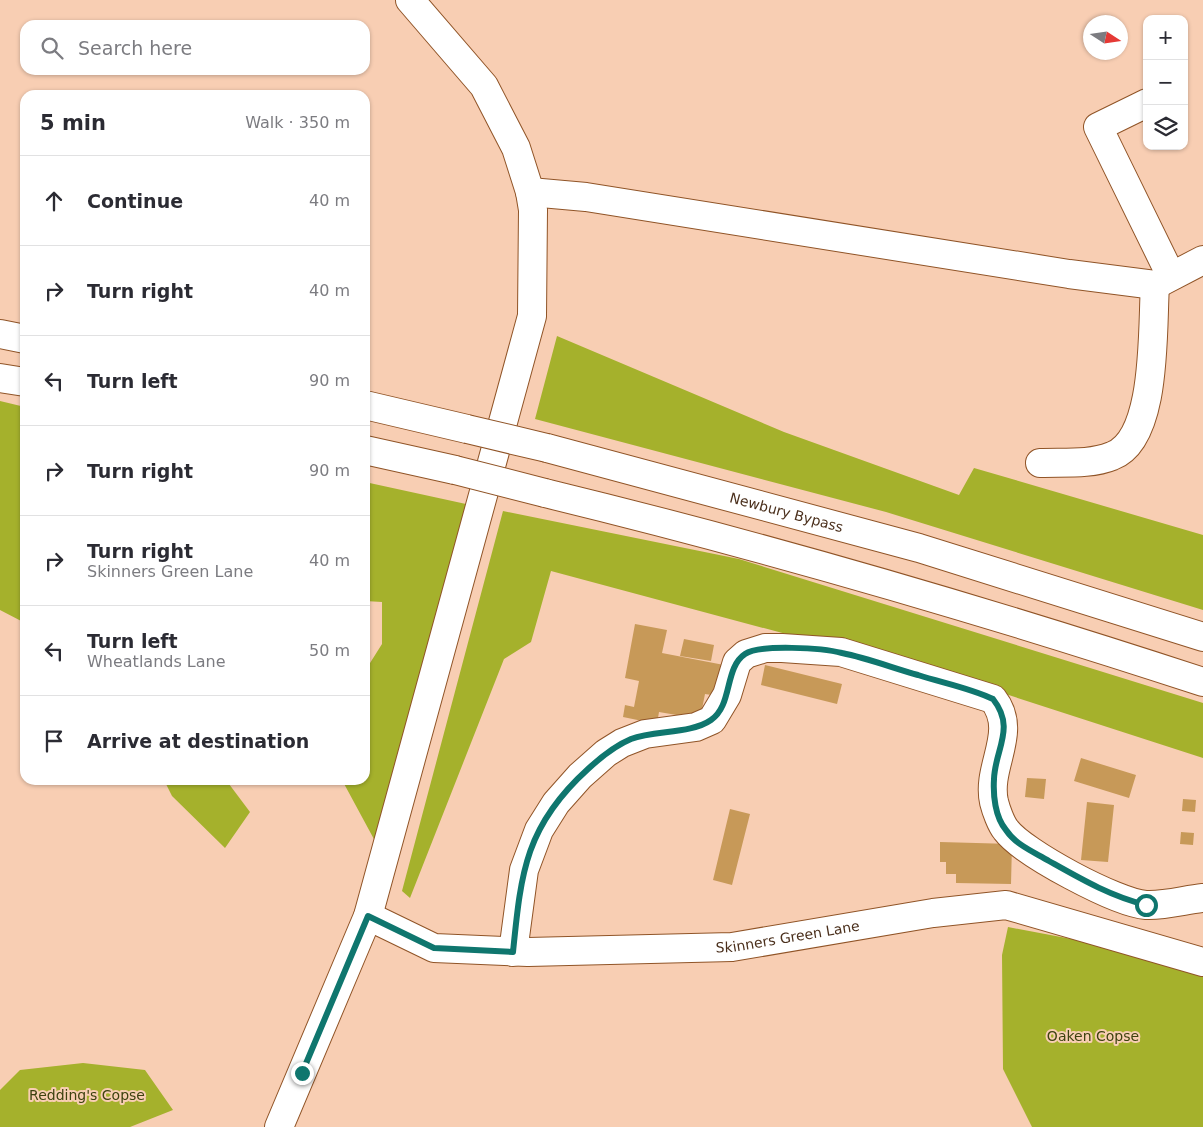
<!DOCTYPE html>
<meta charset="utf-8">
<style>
body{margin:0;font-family:"DejaVu Sans",sans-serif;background:#f7f7f7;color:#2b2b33}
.controls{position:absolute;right:15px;top:15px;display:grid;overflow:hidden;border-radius:10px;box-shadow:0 1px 4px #0004}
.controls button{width:45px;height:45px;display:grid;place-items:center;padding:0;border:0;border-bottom:1px solid #e1e1e2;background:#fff;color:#2b2b33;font:25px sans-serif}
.compass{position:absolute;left:1083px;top:15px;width:45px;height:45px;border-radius:50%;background:#fff;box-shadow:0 1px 4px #0004;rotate:102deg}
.stop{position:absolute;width:15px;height:15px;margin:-11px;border:4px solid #0f766e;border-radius:50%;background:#fff}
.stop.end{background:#0f766e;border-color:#fff;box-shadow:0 1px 5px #0008}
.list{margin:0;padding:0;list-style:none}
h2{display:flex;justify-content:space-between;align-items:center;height:65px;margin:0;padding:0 20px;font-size:21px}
h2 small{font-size:16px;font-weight:400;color:#7c7c81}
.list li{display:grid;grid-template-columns:32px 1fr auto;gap:15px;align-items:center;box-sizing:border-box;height:90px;padding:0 20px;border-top:1px solid #e1e1e2}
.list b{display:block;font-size:19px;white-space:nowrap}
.list p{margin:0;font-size:16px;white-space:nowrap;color:#7c7c81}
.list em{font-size:16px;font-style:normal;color:#7c7c81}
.icon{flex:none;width:28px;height:28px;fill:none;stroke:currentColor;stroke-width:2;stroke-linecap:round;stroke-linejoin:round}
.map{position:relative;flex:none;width:1203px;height:1127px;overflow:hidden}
.search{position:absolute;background:#fff;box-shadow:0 1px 4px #0004;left:20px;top:20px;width:350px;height:55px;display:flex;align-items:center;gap:12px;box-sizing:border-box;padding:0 18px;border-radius:15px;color:#7c7c81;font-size:19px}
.panel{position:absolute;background:#fff;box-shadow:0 1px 4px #0004;left:20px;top:90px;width:350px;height:695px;border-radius:15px}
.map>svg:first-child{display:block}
.forest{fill:#a5b12c}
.building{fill:#c79958}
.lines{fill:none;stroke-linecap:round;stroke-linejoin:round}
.minor-casing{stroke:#905427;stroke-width:30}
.highway-casing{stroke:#905427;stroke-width:30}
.minor{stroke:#fff;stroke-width:28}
.highway{stroke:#fff;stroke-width:28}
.highway-bridge-casing{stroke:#905427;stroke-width:30;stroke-linecap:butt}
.highway-bridge{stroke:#fff;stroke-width:28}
.route{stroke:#0f766e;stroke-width:6}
.labels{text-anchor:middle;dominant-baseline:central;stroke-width:4;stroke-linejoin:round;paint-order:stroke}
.street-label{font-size:14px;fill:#4b301d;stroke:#f8ceb3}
.park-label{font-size:14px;fill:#3d420f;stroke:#f8ceb3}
</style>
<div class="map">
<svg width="1203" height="1127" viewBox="0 0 1203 1127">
<rect width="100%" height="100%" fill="#f8ceb3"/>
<!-- forest -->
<path class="forest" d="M557,336L784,432L959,495L974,468L1203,535V610L886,512L535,419Z
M0,401L25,407V623L0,610Z
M365,482L466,504L445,609L382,854L342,780H365V671L382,644V602L365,601Z
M503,511L739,559L1203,703V758L987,688L551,571L531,642L504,659L410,898L402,891Z
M164,780H226L250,812L225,848L172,796Z
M1008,927L1098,944L1203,975V1127H1032L1003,1069L1002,955Z
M83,1063L145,1070L173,1110L130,1127H0V1090L20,1070Z"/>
<!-- building -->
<path class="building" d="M635,624L667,630L662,653L724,665L718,696L705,694L700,719L659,712L657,724L623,717L625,705L634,707L639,681L625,678Z
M684,639L714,645L711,661L680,656Z
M765,665L842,684L837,704L761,685Z
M1081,758L1136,775L1129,798L1074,781Z
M1027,778L1046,779L1044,799L1025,797Z
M1183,799L1196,800L1195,812L1182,811Z
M1087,802L1114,805L1108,862L1081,860Z
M730,809L750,814L732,885L713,880Z
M1181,832L1194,833L1193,845L1180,844Z
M940,842L1012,844L1011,884L956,883V874H946V862H940Z"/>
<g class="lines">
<defs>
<g id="minor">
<path d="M1147,103L1098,127L1171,276"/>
<path d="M530,192L586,197L1069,274L1155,285L1203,260"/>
<path d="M1040,463C1063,462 1090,465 1112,456C1158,439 1152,327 1155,285"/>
<path id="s1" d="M368,916L434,948L528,952L732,947L933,913L1006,905L1203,962"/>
<path d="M513,952L524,870L539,830L556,803L580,776L606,753L622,743L645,734L696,727L712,720L727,695L737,662L746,654L765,648H782L841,652L993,699C1019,732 986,766 994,802C996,810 1001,824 1006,830C1023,853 1117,903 1146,905C1164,906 1185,900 1203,898"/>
<path d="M279,1127L368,916L532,316L533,210L530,192L516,148L484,86L410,0"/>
</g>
<g id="highway">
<path d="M0,334L25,339"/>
<path d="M0,378L25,382"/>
<path d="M365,405L467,429"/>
<path id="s2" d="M547,448L919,548L1203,637"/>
<path d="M365,450L455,470"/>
<path d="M545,493C767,547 986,611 1203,682"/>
</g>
</defs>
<!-- minor casing -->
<use href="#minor" class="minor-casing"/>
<!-- highway casing -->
<use href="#highway" class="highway-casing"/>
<!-- minor -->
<use href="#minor" class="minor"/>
<!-- highway -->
<use href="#highway" class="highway"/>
<defs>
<path id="highway-bridge" d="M467,429L547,448
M455,470L545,493"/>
</defs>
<!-- highway-bridge casing -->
<use href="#highway-bridge" class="highway-bridge-casing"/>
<!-- highway-bridge -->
<use href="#highway-bridge" class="highway-bridge"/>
</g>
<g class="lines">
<!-- route -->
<path class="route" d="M302,1073L368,916L434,948L513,952C521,873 525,826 588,769C601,757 614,746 631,739C655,730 691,734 711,720C733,705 724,668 745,654C760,644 823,648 842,653C867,658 893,668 918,675C943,683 970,688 993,699C1016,728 995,749 994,779C993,795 995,817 1006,830C1016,845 1034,852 1049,861C1081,879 1110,896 1146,905"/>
</g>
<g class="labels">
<!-- street labels -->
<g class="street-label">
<text stroke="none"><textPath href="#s2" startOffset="248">Newbury Bypass</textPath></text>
<text stroke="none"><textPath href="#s1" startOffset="428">Skinners Green Lane</textPath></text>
</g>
<!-- park labels -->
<g class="park-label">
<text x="1093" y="1036">Oaken Copse</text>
<text x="87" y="1095">Redding's Copse</text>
</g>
</g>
</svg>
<div class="controls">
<button>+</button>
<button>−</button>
<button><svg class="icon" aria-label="layers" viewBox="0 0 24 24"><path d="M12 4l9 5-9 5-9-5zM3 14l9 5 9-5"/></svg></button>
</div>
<svg class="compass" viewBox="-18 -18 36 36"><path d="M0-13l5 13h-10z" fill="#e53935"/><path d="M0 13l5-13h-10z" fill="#7c7c81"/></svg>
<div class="stop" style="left:1146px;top:905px"></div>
<div class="stop end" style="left:302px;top:1073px"></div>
<div class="search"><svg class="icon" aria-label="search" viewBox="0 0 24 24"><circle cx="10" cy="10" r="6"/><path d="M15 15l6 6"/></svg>Search here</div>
<section class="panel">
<h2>5 min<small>Walk · 350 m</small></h2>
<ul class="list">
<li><svg class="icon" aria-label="ahead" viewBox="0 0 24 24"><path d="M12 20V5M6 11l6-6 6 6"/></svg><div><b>Continue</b></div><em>40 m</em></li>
<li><svg class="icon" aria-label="right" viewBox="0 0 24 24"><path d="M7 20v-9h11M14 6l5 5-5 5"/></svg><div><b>Turn right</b></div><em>40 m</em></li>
<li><svg class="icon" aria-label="left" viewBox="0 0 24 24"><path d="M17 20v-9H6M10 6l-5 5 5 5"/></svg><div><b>Turn left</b></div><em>90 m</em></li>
<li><svg class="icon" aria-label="right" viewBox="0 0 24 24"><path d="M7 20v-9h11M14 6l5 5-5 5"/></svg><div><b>Turn right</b></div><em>90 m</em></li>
<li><svg class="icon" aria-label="right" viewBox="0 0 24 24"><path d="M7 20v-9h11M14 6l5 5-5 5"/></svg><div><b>Turn right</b><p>Skinners Green Lane</p></div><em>40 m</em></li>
<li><svg class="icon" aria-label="left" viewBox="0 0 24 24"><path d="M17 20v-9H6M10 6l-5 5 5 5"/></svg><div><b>Turn left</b><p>Wheatlands Lane</p></div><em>50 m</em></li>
<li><svg class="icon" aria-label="arrive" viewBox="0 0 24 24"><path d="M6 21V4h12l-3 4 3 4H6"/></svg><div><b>Arrive at destination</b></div></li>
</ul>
</section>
</div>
